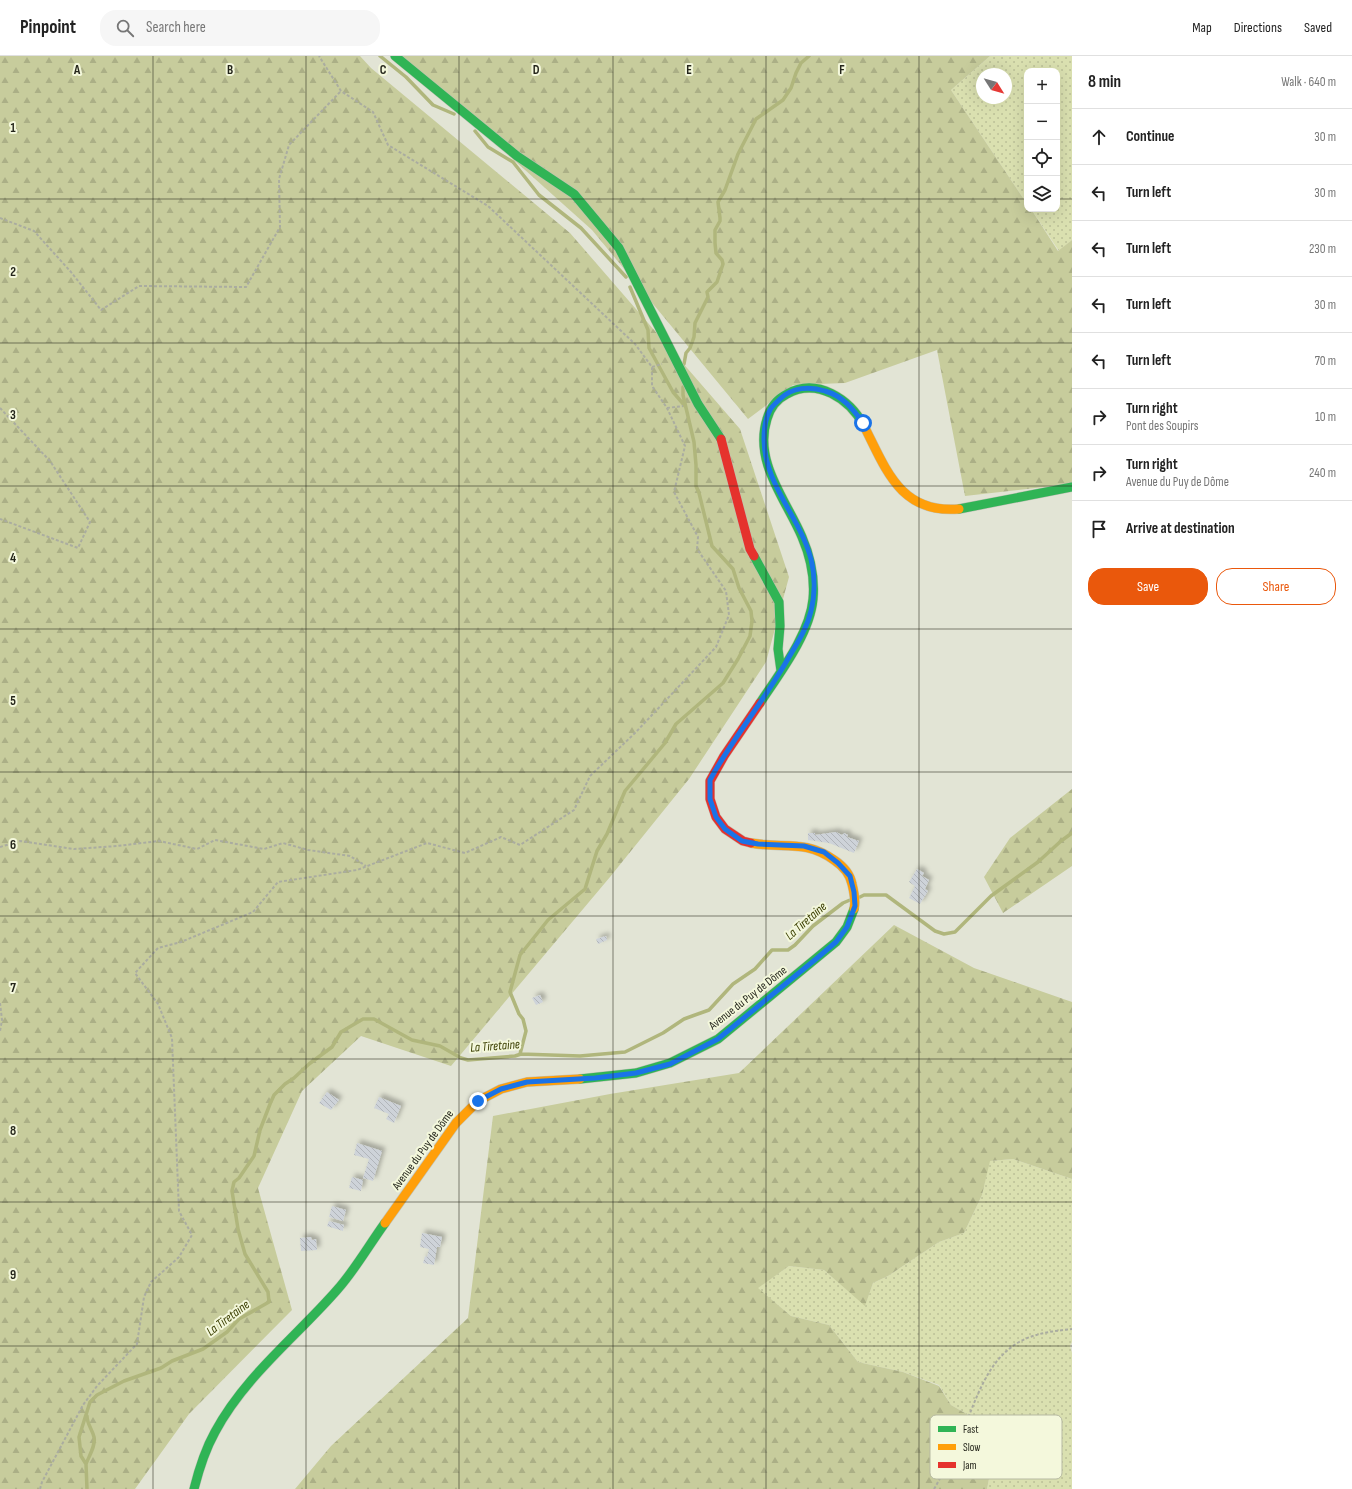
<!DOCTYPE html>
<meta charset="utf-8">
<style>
body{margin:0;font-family:"Sofia Sans Condensed",sans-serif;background:#f6f6f6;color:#222}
.controls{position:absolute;right:12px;top:12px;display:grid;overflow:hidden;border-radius:8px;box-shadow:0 4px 16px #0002}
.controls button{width:36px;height:36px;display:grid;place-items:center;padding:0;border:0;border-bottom:1px solid #e0e0e0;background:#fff;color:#222;font:20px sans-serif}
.compass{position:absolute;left:976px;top:12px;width:36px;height:36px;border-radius:50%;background:#fff;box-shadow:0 4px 16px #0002;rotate:127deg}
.stop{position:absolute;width:12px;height:12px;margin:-9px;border:3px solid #1a73e8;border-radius:50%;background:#fff}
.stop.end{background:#1a73e8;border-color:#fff;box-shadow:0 1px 4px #0008}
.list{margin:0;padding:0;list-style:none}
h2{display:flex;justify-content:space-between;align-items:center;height:52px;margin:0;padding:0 16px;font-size:17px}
h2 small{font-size:13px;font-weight:400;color:#767676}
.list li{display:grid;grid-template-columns:26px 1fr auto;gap:12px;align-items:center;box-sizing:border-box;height:56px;padding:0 16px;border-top:1px solid #e0e0e0}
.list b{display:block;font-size:15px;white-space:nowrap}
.list p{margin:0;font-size:13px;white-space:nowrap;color:#767676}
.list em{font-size:13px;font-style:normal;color:#767676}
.actions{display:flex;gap:8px;padding:12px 16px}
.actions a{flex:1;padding:9px 0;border:1px solid #ea580c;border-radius:16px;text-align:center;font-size:14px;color:#ea580c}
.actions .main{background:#ea580c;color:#fff}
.icon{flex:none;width:22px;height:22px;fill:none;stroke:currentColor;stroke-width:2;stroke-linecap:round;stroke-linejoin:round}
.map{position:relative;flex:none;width:1072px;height:1433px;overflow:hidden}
header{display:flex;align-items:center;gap:24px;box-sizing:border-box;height:56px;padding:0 20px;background:#fff;border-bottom:1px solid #e0e0e0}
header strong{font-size:19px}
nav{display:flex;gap:22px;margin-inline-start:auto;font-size:14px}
.search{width:280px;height:36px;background:#f6f6f6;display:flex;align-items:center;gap:10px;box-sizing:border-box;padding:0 14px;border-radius:16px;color:#767676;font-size:15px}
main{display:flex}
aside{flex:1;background:#fff}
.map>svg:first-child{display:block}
.grass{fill:url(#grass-dots);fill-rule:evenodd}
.forest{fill:url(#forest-firs)}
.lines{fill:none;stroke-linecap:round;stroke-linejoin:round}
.stream{stroke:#b0b67c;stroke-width:3.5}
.building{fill:url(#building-back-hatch);filter:url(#shadow)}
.fast-casing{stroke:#bfc0b5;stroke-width:10}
.slow-casing{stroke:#bfc0b5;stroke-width:10}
.jam-casing{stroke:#bfc0b5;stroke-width:10}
.path{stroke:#aaaca0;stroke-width:2;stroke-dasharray:3 2;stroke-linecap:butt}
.fast{stroke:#30b455;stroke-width:9}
.slow{stroke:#ff9f0a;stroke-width:9}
.jam{stroke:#e5322d;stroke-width:9}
.route{stroke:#1a73e8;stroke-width:5}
.grid{fill:none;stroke:#24251b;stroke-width:1;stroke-opacity:0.55}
.labels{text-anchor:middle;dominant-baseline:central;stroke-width:4;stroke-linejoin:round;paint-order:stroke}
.street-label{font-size:12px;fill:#24251b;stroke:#f4f8dc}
.water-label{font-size:13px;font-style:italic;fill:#3a3e00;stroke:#f4f8dc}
.key{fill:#f4f8dc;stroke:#b6b9a2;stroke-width:1}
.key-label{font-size:11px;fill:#24251b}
.grid-label{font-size:13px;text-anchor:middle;font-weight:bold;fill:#24251b;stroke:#f4f8dc;stroke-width:4;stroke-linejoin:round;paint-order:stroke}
</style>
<header>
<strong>Pinpoint</strong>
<div class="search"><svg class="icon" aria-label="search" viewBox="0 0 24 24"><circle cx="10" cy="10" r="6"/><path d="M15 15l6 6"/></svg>Search here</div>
<nav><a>Map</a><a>Directions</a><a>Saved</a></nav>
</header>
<main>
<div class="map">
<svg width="1072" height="1433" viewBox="0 0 1072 1433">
<defs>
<pattern id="grass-dots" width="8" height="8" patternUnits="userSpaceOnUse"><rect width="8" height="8" fill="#dae0b0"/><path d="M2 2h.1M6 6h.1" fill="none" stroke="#bbc097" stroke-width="1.8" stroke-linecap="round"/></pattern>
<pattern id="forest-firs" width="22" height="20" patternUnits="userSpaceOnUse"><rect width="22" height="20" fill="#c7cc9c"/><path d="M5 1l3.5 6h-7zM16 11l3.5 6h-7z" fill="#abaf86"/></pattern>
<pattern id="building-back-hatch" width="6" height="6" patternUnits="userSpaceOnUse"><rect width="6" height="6" fill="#ced3d9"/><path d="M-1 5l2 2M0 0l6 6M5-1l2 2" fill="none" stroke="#b1b5ba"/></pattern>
<filter id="shadow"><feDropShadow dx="3.5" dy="-3.5" stdDeviation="2" flood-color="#0004"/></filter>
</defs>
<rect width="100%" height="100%" fill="#e2e4d5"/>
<!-- grass -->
<path class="grass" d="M990,0H1072V184L1059,195L1031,153H1057V15H1027V148L951,34ZM982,18H1006V42H982Z
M1013,1103L1072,1123V1286L1070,1290L1072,1297V1433H987L998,1376L951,1349L939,1329L903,1316L858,1306L829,1269L791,1260L757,1232L789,1210L824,1214L865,1249L873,1227L888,1220L939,1186L964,1177L982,1139L989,1105Z"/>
<!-- forest -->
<path class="forest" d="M0,0H360L371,12L570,177L740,373L789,521L766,606L689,723L610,821L451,1010L361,980L302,1035L258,1132L292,1254L189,1358L135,1433H0Z
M398,0H990L951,34L1027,148V153H1031L1058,195L1072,184V427L1061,429L965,440L937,294L845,327L793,329L748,363L592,174Z
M1072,733V810L1003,857L984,821L1010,782Z
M894,869L974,912L1072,946V1123L1013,1103L990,1105L982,1139L964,1177L939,1186L888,1220L873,1227L865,1250L824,1214L789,1210L758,1232L791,1260L829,1269L858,1306L903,1316L939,1330L951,1349L998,1376L987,1433H295L331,1390L468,1262L493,1060L610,1038L739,1017Z"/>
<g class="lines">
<!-- stream -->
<path class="stream" d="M380,0L406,21L433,49L454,58
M475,75L488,91L513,106L539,139L581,172L626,221
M630,231L648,274L649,292L673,336L685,350
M684,308L686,297L690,292L694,281L695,267L708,241L707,236L717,226L723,208L722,204L716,197L715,187V174L720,165V162L718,146L725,134L738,98L756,63L783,44L791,32L796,17L801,7L809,0
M860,841L864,839H886L935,875L944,878L955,876L991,840L1038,806L1061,785L1072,777
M520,998L526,975L523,963L519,958L510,936L520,899L548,864L585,833L597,795L607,778L625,735L665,687L676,668L723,627L738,603L750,580L752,565L751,555L739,532L733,513L712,490L699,437L696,430V409L694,386L683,339V331
M86,1408C89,1400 96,1389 94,1381C92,1373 87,1368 87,1360
M87,1433L86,1408L81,1400L79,1381L90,1346L97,1339L124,1325L161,1312L172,1305L203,1293L227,1276L239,1263L269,1246L268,1236L245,1198L238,1173L232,1135L234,1126L239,1122L254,1100L260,1074L270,1048L274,1039L285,1028L294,1022L309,1008L332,991L341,976L363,963H374L412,984L440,990L461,1002L468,1004L515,1000L521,998L580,1000L625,996L663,977L684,963L709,954L733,928L755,913L772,894H788L795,889L813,870L843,847L850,844"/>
</g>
<!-- building -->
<path class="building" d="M836,776L842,779L844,777L848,779L847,781L859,785L854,797L829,787L808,784V777H815V779Z
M917,813L924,817L922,820L929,824L925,833L928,835L920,848L909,842L915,830L909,826Z
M606,880L607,884L598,888L596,883Z
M540,939L543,946L536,949L532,942Z
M327,1036L339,1044L331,1054L319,1047Z
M379,1041L401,1050L394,1067L386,1063L389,1058L374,1052Z
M357,1087L382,1095L373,1125L363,1122L369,1103L354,1099Z
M352,1121L363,1124L361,1135L349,1132Z
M332,1150L346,1154L343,1165L329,1161Z
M329,1165L344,1169L343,1175L327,1170Z
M422,1177L442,1181L440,1191H437L434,1209L423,1207L425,1200L427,1201L429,1193L420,1191Z
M311,1181L312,1184L316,1183L317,1194L301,1195L300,1182Z"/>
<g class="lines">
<defs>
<path id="fast" d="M395,0L517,100L574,138L619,192L698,348L721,383
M959,453L1072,431
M754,500L779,546L780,570L778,593L781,615
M760,647C779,618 810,578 813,543C815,521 811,502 802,481C787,445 753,406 767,363C770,352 777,343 787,338C817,321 850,343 864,370
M580,1023L636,1017L670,1007L718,983L836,886L847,871L854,853
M194,1433C199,1413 205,1394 215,1376C245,1320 296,1281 337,1234C355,1214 369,1189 385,1167"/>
<path id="slow" d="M864,370C886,413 900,458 959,453
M751,787C783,793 805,783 834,804C843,810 850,818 852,828C854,836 856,845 854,853
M385,1167L456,1067L478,1045L501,1033L527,1026L580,1023"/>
<path id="jam" d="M721,383L750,493L754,500
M751,787L743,785L725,773L716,761L710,743V725L724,700L760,647"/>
</defs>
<!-- fast casing -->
<use href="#fast" class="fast-casing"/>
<!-- slow casing -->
<use href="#slow" class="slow-casing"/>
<!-- jam casing -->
<use href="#jam" class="jam-casing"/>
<!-- path -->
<path class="path" d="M0,162L34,175L71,216L101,254L139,230L246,231L280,171L279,123L289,89L341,35
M652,311L662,308
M0,352L50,405L90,466L78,492L0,463
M667,352L683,350
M0,791L20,785L74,793L117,790L159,785L197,793L215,784L264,793L283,787L308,794L350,800L366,810
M0,947L2,964L0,975
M40,1433L42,1426L83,1349L97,1330L137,1288L144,1241L151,1226L179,1201L192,1179L179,1155L172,982L158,948L135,917L158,892L181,886L253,856L278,826L357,814L427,787L465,797L501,781L520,789L574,754L590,720L636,676L716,591L729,559L726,535L697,493L698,481L674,436L685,390L667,352L652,330V311L635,288L488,150L388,89L373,56L341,35L319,0
M934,1433C946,1413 955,1391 965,1369C978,1339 988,1304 1019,1286C1035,1277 1054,1275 1072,1273"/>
<!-- fast -->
<use href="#fast" class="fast"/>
<!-- slow -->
<use href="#slow" class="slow"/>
<!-- jam -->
<use href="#jam" class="jam"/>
</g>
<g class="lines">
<!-- route -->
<path class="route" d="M478,1045L501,1033L527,1026L595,1022L636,1017L670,1008L718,983L816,903L836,886L847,871L855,850L854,836L850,820L838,807L824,796L804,790L758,788L742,785L725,773L716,761L710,743V724L715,715C738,676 767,640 789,601C798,586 807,572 811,555C815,539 815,519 811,503C800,461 764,428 764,383C764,373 765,363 770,354C772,350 777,346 780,343C792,331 810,330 825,335C843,340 853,353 863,367"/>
</g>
<!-- grid -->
<path class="grid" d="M153,0V1433M306,0V1433M459,0V1433M613,0V1433M766,0V1433M919,0V1433M0,143H1027M1057,143H1072M0,287H1072M0,430H1072M0,573H1072M0,716H1072M0,860H1072M0,1003H1072M0,1146H1072M0,1290H1072"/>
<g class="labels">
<!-- street labels -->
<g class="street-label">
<text transform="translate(748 942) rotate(-38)">Avenue du Puy de Dôme</text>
<text transform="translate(423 1094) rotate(-54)">Avenue du Puy de Dôme</text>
</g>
<!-- water labels -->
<g class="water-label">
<text transform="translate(806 865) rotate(-41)">La Tiretaine</text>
<text transform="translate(495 990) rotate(-4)">La Tiretaine</text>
<text transform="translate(228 1262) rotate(-37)">La Tiretaine</text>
</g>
</g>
<!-- legend -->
<rect x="930" y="1359" width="132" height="64" rx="6" class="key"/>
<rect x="938" y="1370" width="18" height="6" fill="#30b455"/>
<rect x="938" y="1388" width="18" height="6" fill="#ff9f0a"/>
<rect x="938" y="1406" width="18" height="6" fill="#e5322d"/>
<g class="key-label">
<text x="963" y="1377">Fast</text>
<text x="963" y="1395">Slow</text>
<text x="963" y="1413">Jam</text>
</g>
<g class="grid-label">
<text x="77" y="18">A</text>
<text x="230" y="18">B</text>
<text x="383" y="18">C</text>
<text x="536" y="18">D</text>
<text x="689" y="18">E</text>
<text x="842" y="18">F</text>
<text x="13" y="76">1</text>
<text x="13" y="220">2</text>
<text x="13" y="363">3</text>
<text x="13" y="506">4</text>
<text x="13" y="649">5</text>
<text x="13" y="793">6</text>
<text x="13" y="936">7</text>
<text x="13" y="1079">8</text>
<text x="13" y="1223">9</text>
</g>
</svg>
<div class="controls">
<button>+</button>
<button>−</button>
<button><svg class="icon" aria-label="locate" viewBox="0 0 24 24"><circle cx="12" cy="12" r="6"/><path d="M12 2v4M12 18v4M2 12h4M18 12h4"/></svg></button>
<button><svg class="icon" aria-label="layers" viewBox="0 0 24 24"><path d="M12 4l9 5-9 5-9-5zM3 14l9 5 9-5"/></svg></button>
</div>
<svg class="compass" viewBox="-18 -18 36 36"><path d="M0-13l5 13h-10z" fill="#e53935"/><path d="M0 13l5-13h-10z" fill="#767676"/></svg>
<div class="stop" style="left:863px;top:367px"></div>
<div class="stop end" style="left:478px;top:1045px"></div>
</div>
<aside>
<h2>8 min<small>Walk · 640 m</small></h2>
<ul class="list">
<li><svg class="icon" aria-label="ahead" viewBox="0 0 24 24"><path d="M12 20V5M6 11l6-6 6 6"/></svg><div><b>Continue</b></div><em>30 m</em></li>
<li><svg class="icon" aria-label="left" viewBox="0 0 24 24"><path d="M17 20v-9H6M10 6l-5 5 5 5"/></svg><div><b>Turn left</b></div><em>30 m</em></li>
<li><svg class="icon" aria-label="left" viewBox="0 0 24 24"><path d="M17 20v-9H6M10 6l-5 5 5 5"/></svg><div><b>Turn left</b></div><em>230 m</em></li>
<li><svg class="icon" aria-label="left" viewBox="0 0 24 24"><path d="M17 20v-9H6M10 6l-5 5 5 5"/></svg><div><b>Turn left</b></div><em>30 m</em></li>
<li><svg class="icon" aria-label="left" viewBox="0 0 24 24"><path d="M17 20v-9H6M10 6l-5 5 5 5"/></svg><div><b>Turn left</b></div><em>70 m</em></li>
<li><svg class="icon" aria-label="right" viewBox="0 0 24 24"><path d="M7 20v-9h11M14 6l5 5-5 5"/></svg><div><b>Turn right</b><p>Pont des Soupirs</p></div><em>10 m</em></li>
<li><svg class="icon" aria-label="right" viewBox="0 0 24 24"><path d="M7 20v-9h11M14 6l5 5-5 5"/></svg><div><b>Turn right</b><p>Avenue du Puy de Dôme</p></div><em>240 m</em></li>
<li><svg class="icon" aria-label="arrive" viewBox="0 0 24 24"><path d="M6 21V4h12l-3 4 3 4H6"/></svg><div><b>Arrive at destination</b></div></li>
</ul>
<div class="actions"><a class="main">Save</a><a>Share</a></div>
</aside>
</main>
